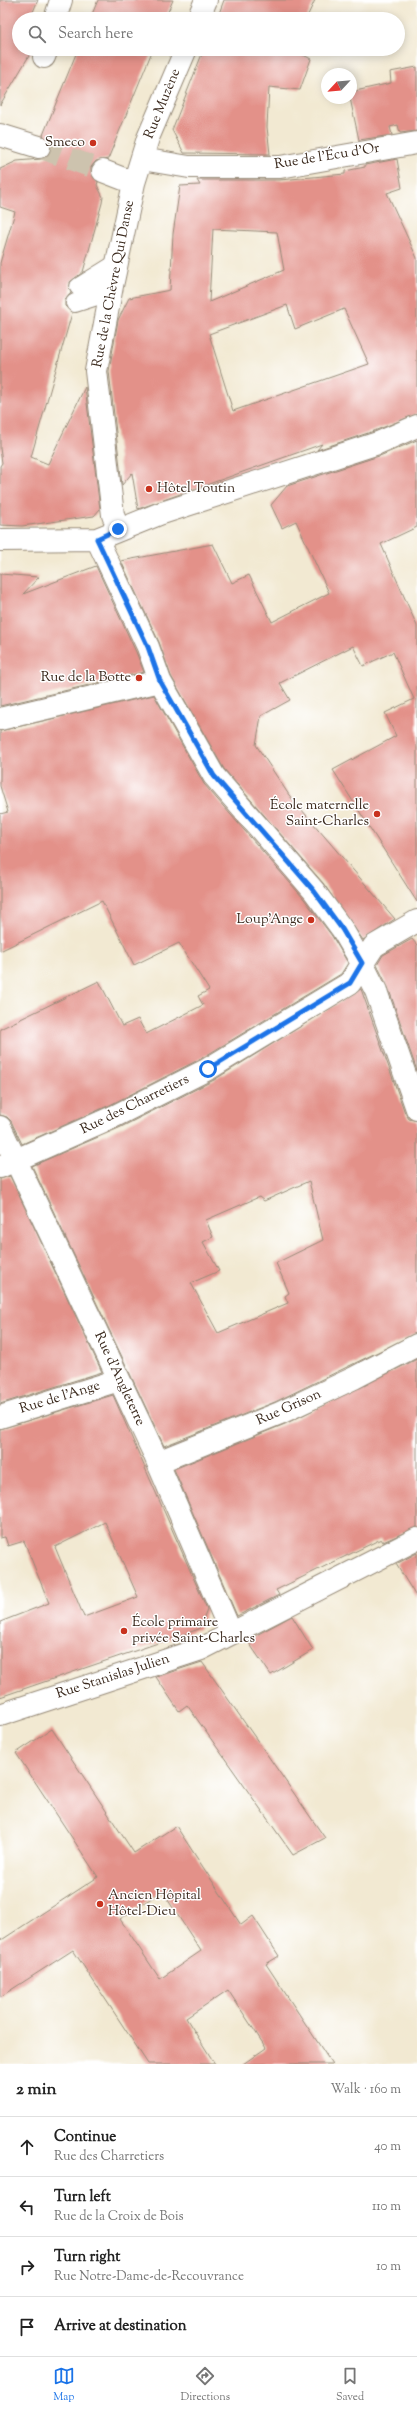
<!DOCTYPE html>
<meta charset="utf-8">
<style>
body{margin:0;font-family:"Sorts Mill Goudy",serif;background:#f2f2f2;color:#222}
.compass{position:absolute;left:321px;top:68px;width:36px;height:36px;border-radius:50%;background:#fff;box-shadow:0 2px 10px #0003;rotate:244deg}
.stop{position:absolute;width:12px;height:12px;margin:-9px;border:3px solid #1a73e8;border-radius:50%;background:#fff}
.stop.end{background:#1a73e8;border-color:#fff;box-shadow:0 1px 4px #0008}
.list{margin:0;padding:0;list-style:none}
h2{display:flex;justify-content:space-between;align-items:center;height:52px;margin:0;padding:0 16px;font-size:17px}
h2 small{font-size:13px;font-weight:400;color:#767676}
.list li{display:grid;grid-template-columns:26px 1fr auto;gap:12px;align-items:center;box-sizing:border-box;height:60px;padding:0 16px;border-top:1px solid #e0e0e0}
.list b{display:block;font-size:15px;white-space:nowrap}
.list p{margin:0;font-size:13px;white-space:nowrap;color:#767676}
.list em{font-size:13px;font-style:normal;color:#767676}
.icon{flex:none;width:22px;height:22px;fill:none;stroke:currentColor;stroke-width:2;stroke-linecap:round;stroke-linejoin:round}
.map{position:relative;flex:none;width:417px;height:2064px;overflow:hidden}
.search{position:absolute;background:#fff;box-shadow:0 2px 10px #0003;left:12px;right:12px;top:12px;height:44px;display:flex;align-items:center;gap:10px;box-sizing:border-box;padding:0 14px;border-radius:22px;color:#767676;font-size:15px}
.sheet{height:292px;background:#fff}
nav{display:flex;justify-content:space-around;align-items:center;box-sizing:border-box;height:56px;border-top:1px solid #e0e0e0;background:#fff;font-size:11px;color:#767676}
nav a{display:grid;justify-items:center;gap:2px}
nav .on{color:#1a73e8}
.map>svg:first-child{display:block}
.building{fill:#e39189;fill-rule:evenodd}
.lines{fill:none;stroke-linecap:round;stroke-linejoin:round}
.street-tunnel{stroke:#cdc3ae;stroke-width:22;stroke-dasharray:22 11;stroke-linecap:butt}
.lane-casing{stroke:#968a78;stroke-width:20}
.street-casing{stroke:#968a78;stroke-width:24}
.lane{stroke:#fff;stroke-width:18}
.street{stroke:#fff;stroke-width:22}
.route{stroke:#1a73e8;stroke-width:5}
.poi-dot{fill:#c8321e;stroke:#fff;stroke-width:1.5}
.labels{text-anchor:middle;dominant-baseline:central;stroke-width:3;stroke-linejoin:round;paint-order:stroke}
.street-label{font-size:14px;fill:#3b2a1e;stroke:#fff}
.poi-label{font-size:14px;fill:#3b2a1e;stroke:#fff;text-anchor:end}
</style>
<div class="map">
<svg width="417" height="2064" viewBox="0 0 417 2064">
<rect width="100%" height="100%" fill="#fff"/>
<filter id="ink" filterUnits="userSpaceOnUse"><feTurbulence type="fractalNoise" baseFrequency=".025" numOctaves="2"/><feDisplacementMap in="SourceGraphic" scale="8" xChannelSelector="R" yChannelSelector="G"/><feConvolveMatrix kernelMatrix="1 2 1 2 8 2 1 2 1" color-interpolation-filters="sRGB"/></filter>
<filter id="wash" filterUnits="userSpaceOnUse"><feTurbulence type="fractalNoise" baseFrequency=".012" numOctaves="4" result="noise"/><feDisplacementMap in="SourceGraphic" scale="16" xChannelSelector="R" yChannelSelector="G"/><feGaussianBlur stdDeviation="0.9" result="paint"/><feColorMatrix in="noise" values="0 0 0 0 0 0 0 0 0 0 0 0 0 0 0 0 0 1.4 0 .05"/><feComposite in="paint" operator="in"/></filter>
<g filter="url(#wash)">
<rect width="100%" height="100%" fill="#f2e9d2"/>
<g id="blocks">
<!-- building -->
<path class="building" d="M0,0H38L30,19H19V49H33L0,105Z
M98,0H173L165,19H90Z
M224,0H315L306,19H217Z
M78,49H153L108,159L96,161L91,167V173L98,182L97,185L103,197L102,203L83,272L70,282L71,293L65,300V306L72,313L31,457L48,464L85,387L100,509L94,516L22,526L0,525V466L2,463L0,448V263L15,212L0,207V169L17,161L41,159L48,156L51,145L43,135Z
M204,49H292L311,59L300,90L269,87L267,127L270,154L184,153L172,130Z
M417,67V131L400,133L398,125L390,127L392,135L359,140L350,98L351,92L391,83L390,72Z
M397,159L402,188L387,193L417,258V414L374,431L317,450L322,444L138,509L132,473L122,485L109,371L118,320L129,298L170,290L173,234L180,186L200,185L197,180H280L345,174V171L365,167V165ZM213,229L277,232L284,270L209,302ZM287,305L295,329L344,309L369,364L233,411L209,334Z
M417,440V527L381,544L417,626V902L333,770L396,736L385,713L414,699L393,652L363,666L353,646L280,683L290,700L261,716L256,745L289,795L395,919L363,940L323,883L224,769L171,676L159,642L121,561L213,544L232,583L249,575L272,622L329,593L296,521L282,528L271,505L287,486L382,455Z
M96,566L136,652L144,672L0,706V574L39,577L23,594Z
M154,695L204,784L304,899L332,936L348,963L341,974L202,1058L110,1105L22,1144L11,1121L7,1117L0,1115V1029L99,981L122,1026L138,1019L146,1034L203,1005L198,996L209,990L179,943L134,965L102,901L0,951V814L8,812L0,786V731Z
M412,939L417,945V1071L388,987L377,965L383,955Z
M361,989L405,1113L409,1119L417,1121V1333L275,1402L164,1446L32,1166L121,1127L214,1080ZM309,1181L323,1240L276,1263L289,1293L285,1296L288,1303L218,1333L191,1283L219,1271L203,1242L213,1237L206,1220L259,1197L264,1201Z
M10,1176L102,1372L0,1404V1179Z
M417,1359V1527L383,1542L381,1539L276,1590L279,1595L237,1616L174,1469L285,1424Z
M113,1395L207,1609L199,1629L0,1697V1622L49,1603L24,1541L8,1546L5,1537L0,1538V1429ZM105,1522L138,1597L84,1617L55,1547Z
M417,1553V1598L396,1564Z
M292,1616L313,1650L271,1675L247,1640Z
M202,1662L266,1753L325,1838L293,1855L187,1705L179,1711L156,1677Z
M52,1729L134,1853L176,1826L241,1925L253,1916L279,1956L266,1964L332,2064H243L266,2048L228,1990L186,2018L215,2064H148L73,1950L0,1997V1941L98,1877L16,1753ZM162,1891L201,1951L160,1979L120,1919Z"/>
</g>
</g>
<g filter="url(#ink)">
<use href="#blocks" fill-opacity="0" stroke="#968a78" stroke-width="1"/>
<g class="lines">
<!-- street-tunnel -->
<path class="street-tunnel" d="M39,147L103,171"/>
<defs>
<path id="lane" d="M79,287L116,264
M75,303L97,296L112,286"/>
<path id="street" d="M55,19L61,0
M198,19L206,0
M44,57L47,49
M0,135L39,147
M142,159L189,167H280L417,143
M103,171L134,183
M118,529L113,515L96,371L112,286L134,183L148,138L186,49
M97,539L148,647L160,681L214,776L314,891L342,929L362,963L376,991L417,1109
M0,540L97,539L159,514L378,443L417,426
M0,719L160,681
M0,1127L152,1449L231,1633
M0,1167L115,1116L208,1069L350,983L374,946L417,921
M0,1417L119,1380
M158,1462L280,1413L354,1378L417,1345
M0,1715L201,1649L417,1539"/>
</defs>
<!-- lane casing -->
<use href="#lane" class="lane-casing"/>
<!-- street casing -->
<use href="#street" class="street-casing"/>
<!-- lane -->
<use href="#lane" class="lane"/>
<!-- street -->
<use href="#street" class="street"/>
</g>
</g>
<g class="lines" filter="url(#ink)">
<!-- route -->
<path class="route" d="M118,529L97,539L148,647L160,681L214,776L314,891L342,929L362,963L350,983L208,1069"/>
</g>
<!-- markers -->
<g class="poi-dot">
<circle cx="93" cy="143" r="4"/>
<circle cx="149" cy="489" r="4"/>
<circle cx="139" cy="678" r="4"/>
<circle cx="377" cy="814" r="4"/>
<circle cx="311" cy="920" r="4"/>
<circle cx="124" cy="1631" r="4"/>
<circle cx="100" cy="1904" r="4"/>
</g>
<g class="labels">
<!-- street labels -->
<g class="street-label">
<text transform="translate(163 104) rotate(-68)">Rue Muzène</text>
<text transform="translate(327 157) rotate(-9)">Rue de l'Écu d'Or</text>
<text transform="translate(114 284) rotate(-79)">Rue de la Chèvre Qui Danse</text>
<text transform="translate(135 1105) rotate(-26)">Rue des Charretiers</text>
<text transform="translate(119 1379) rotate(65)">Rue d'Angleterre</text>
<text transform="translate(60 1398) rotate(-17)">Rue de l'Ange</text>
<text transform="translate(289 1408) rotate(-24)">Rue Grison</text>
<text transform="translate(113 1677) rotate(-18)">Rue Stanislas Julien</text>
</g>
<!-- poi labels -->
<g class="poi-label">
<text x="85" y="143">Smeco</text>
<text x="157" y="489" text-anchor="start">Hôtel Toutin</text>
<text x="131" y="678">Rue de la Botte</text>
<text x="369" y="806">École maternelle<tspan x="369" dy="16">Saint-Charles</tspan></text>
<text x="303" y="920">Loup'Ange</text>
<text x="132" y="1623" text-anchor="start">École primaire<tspan x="132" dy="16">privée Saint-Charles</tspan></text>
<text x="108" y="1896" text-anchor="start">Ancien Hôpital<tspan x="108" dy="16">Hôtel-Dieu</tspan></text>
</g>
</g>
</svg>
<svg class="compass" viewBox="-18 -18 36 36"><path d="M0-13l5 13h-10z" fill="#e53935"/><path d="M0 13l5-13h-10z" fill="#767676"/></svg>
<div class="stop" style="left:208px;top:1069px"></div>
<div class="stop end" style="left:118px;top:529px"></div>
<div class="search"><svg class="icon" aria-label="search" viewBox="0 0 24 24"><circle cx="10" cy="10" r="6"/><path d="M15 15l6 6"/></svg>Search here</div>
</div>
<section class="sheet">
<h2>2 min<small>Walk · 160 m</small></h2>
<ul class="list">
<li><svg class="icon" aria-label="ahead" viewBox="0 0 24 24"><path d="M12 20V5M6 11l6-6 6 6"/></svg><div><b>Continue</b><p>Rue des Charretiers</p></div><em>40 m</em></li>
<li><svg class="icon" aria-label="left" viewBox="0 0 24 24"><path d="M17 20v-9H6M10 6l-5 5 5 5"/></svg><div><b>Turn left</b><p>Rue de la Croix de Bois</p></div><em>110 m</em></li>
<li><svg class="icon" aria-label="right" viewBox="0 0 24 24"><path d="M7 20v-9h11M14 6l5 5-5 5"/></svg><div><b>Turn right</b><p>Rue Notre-Dame-de-Recouvrance</p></div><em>10 m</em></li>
<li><svg class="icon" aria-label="arrive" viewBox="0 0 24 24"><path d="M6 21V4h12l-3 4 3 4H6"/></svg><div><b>Arrive at destination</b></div></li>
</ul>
</section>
<nav>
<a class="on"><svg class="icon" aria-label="map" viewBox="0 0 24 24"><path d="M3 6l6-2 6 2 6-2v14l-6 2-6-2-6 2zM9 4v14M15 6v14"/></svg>Map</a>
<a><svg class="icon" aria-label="directions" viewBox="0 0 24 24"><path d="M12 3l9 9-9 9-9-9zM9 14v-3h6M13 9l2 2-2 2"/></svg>Directions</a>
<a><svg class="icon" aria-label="saved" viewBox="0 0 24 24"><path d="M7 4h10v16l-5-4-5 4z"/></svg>Saved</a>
</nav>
